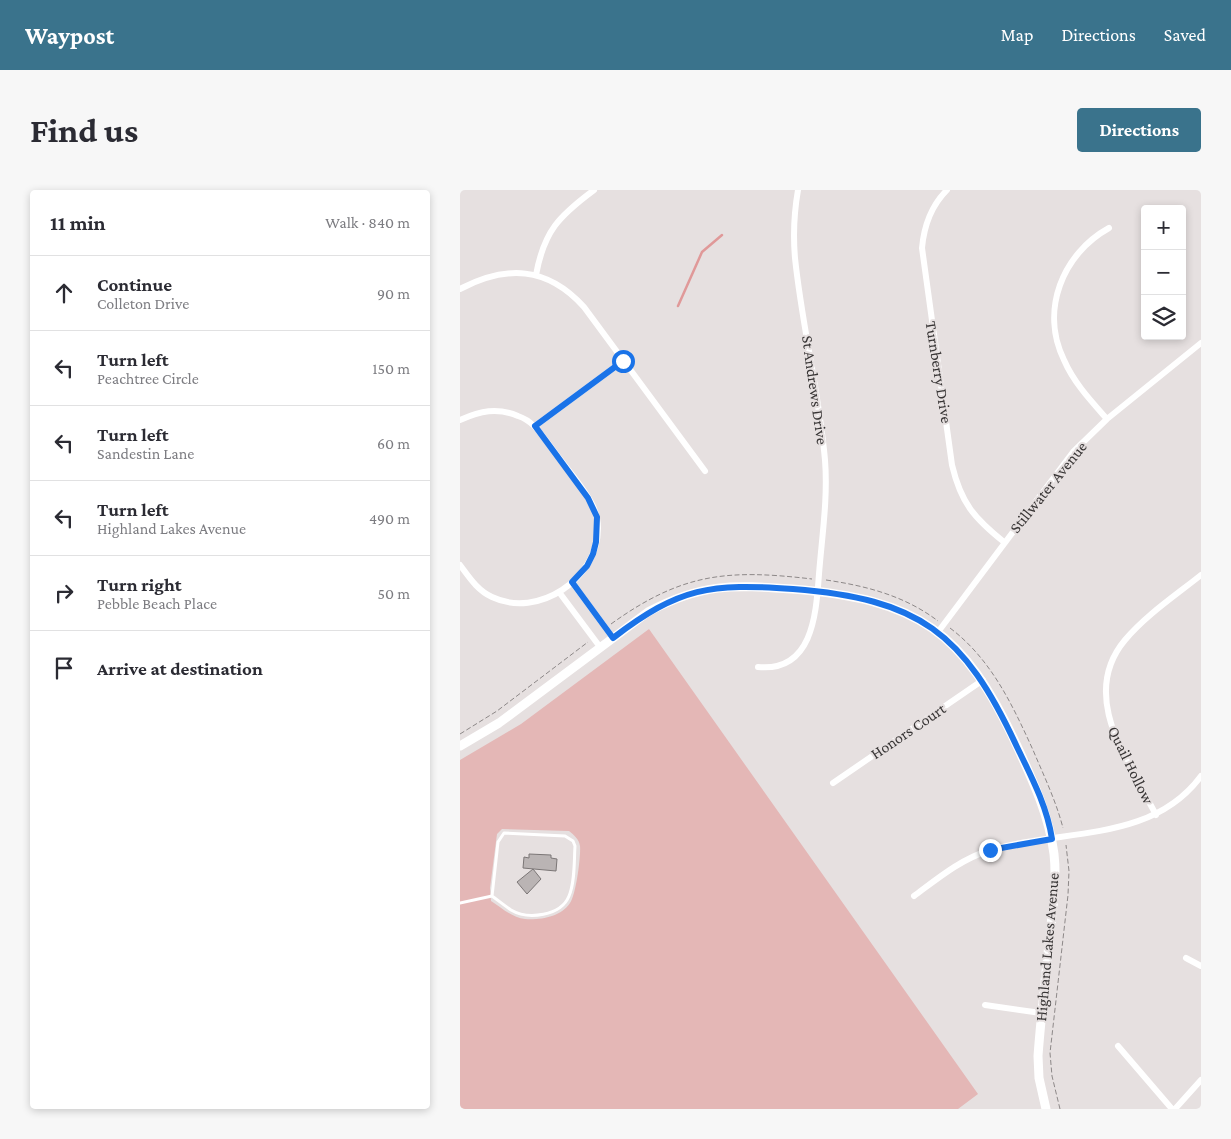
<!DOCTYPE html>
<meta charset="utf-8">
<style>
body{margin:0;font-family:"Crimson Pro",serif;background:#f7f7f7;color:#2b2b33}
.controls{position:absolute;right:15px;top:15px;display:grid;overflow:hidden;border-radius:5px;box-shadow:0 2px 8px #0003}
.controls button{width:45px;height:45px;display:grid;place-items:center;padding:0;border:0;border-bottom:1px solid #e1e1e2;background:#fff;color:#2b2b33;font:25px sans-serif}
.stop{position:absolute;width:15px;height:15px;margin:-11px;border:4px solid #1a73e8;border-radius:50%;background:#fff}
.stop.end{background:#1a73e8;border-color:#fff;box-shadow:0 1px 5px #0008}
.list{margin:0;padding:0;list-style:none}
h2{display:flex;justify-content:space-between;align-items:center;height:65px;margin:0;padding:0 20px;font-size:21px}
h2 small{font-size:16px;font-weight:400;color:#7c7c81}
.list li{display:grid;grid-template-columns:32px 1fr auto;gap:15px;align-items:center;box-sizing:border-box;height:75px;padding:0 20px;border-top:1px solid #e1e1e2}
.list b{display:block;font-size:19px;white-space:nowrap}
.list p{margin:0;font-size:16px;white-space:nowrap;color:#7c7c81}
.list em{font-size:16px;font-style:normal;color:#7c7c81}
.icon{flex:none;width:28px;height:28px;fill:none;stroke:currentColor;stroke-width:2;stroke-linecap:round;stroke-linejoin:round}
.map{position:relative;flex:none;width:741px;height:919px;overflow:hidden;border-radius:5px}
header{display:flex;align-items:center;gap:30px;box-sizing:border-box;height:70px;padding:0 25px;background:#3a738c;color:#fff}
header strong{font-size:24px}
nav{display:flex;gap:28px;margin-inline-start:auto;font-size:18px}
.intro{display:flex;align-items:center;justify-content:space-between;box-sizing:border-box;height:120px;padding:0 30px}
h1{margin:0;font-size:35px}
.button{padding:12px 22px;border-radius:5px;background:#3a738c;color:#fff;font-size:18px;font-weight:700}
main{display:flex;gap:30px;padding:0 30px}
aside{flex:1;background:#fff;border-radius:5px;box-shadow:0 2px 8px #0003}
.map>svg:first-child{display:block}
.green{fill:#e4b7b6;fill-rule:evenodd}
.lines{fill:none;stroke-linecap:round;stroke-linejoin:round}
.stream{stroke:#e09999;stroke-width:2.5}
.building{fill:#bab4b4;stroke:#7b7676}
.path{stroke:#8d8888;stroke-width:1;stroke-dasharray:5 2.5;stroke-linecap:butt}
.lane{stroke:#fff;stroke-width:3}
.street{stroke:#fff;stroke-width:6}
.secondary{stroke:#fff;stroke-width:9}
.route{stroke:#1a73e8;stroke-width:6}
.labels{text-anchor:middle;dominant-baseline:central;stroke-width:4;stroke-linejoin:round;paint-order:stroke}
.street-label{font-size:16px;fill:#393636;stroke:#e6e0e0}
</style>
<header>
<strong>Waypost</strong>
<nav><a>Map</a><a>Directions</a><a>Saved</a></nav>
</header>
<div class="intro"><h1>Find us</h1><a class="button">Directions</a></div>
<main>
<aside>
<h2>11 min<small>Walk · 840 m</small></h2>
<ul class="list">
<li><svg class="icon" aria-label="ahead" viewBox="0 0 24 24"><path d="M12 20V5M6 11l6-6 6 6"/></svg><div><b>Continue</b><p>Colleton Drive</p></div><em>90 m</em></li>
<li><svg class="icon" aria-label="left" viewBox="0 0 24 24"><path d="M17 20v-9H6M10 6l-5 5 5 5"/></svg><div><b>Turn left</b><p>Peachtree Circle</p></div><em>150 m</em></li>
<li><svg class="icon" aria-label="left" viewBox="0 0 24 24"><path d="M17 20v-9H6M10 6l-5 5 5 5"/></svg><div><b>Turn left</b><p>Sandestin Lane</p></div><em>60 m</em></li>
<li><svg class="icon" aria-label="left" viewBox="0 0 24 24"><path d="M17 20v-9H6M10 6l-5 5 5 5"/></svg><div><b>Turn left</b><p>Highland Lakes Avenue</p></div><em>490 m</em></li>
<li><svg class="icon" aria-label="right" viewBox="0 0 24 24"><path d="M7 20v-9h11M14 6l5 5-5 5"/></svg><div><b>Turn right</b><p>Pebble Beach Place</p></div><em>50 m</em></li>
<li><svg class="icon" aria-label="arrive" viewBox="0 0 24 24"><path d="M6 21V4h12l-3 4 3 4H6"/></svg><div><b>Arrive at destination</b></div></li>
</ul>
</aside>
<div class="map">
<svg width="741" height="919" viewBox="0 0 741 919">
<rect width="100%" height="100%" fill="#e6e0e0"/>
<!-- green -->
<path class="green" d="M189,439L518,904L498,919H0V570L61,534ZM42,639L109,641C114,645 119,649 120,656C121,666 116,705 110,713C101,727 81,730 65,729C52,728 41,717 31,711L30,698L37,644Z"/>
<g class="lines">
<!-- stream -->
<path class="stream" d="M218,116L242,62L262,45"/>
</g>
<!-- building -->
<path class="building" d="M69,664L91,665V668L97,669L96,681L63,678L64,667L69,668Z
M73,679L81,689L67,704L57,692Z"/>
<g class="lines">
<!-- path -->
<path class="path" d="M366,390C407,396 445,406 478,431
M151,434C222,383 267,379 352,389
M490,438C531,469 552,514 573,560C584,586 596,611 603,638
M0,544L37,521L128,452
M600,919L592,886L590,863L608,705L609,681L606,655"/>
<!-- lane -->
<path class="lane" d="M0,713L32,706C39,711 45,716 51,720C68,730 101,726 109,706C115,692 114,672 115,656L113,651L105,646L44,643L38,652L32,706"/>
<!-- street -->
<path class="street" d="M487,0C472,15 464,36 462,58L492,275C501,313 514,328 544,352
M76,85C84,41 99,26 134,0
M0,99C46,75 87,76 124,117L245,281
M647,229C631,211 614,193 604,170C580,121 602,64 649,38
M0,230C20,221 37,217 58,226C64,228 70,232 74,236C84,246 92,259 100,269C111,284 125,299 133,316C136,323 138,331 138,338C138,389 78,429 32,407C17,400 9,387 0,375
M75,236L163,171
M112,392L153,448
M99,402L140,457
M478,442L613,262L647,229L741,153
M298,477C353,482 356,424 359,384C362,346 368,308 365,270C359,202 342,136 335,68C333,45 334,23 338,0
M373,593L523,490
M696,625C669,572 618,506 665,450C686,425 716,405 741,385
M454,706C477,689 501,669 528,661C600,638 691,654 741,586
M726,768L741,776
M525,815L581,823
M658,856L712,919
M715,919L741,890"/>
<!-- secondary -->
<path class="secondary" d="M0,556L39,533L188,422C242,393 273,395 332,399C458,409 504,441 557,556C573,591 589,625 594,664C597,691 593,717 590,744C586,784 581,825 578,866L579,888L586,919"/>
</g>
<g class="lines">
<!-- route -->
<path class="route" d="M163,171L75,236L128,308L137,327L136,352L133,364L127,376L112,392L153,448C220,397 250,393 333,399C459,409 504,442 557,557C571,586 587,616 592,649L530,660"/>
</g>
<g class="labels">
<!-- street labels -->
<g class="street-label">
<text transform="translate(479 182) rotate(81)">Turnberry Drive</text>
<text transform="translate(355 200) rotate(82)">St Andrews Drive</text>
<text transform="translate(588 297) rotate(-51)">Stillwater Avenue</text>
<text transform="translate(448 541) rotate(-34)">Honors Court</text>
<text transform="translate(671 575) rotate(64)">Quail Hollow</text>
<text transform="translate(587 757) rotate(-85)">Highland Lakes Avenue</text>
</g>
</g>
</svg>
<div class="controls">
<button>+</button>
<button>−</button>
<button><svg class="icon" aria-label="layers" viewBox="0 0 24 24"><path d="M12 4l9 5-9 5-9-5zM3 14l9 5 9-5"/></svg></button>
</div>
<div class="stop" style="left:163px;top:171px"></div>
<div class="stop end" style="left:530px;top:660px"></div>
</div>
</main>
